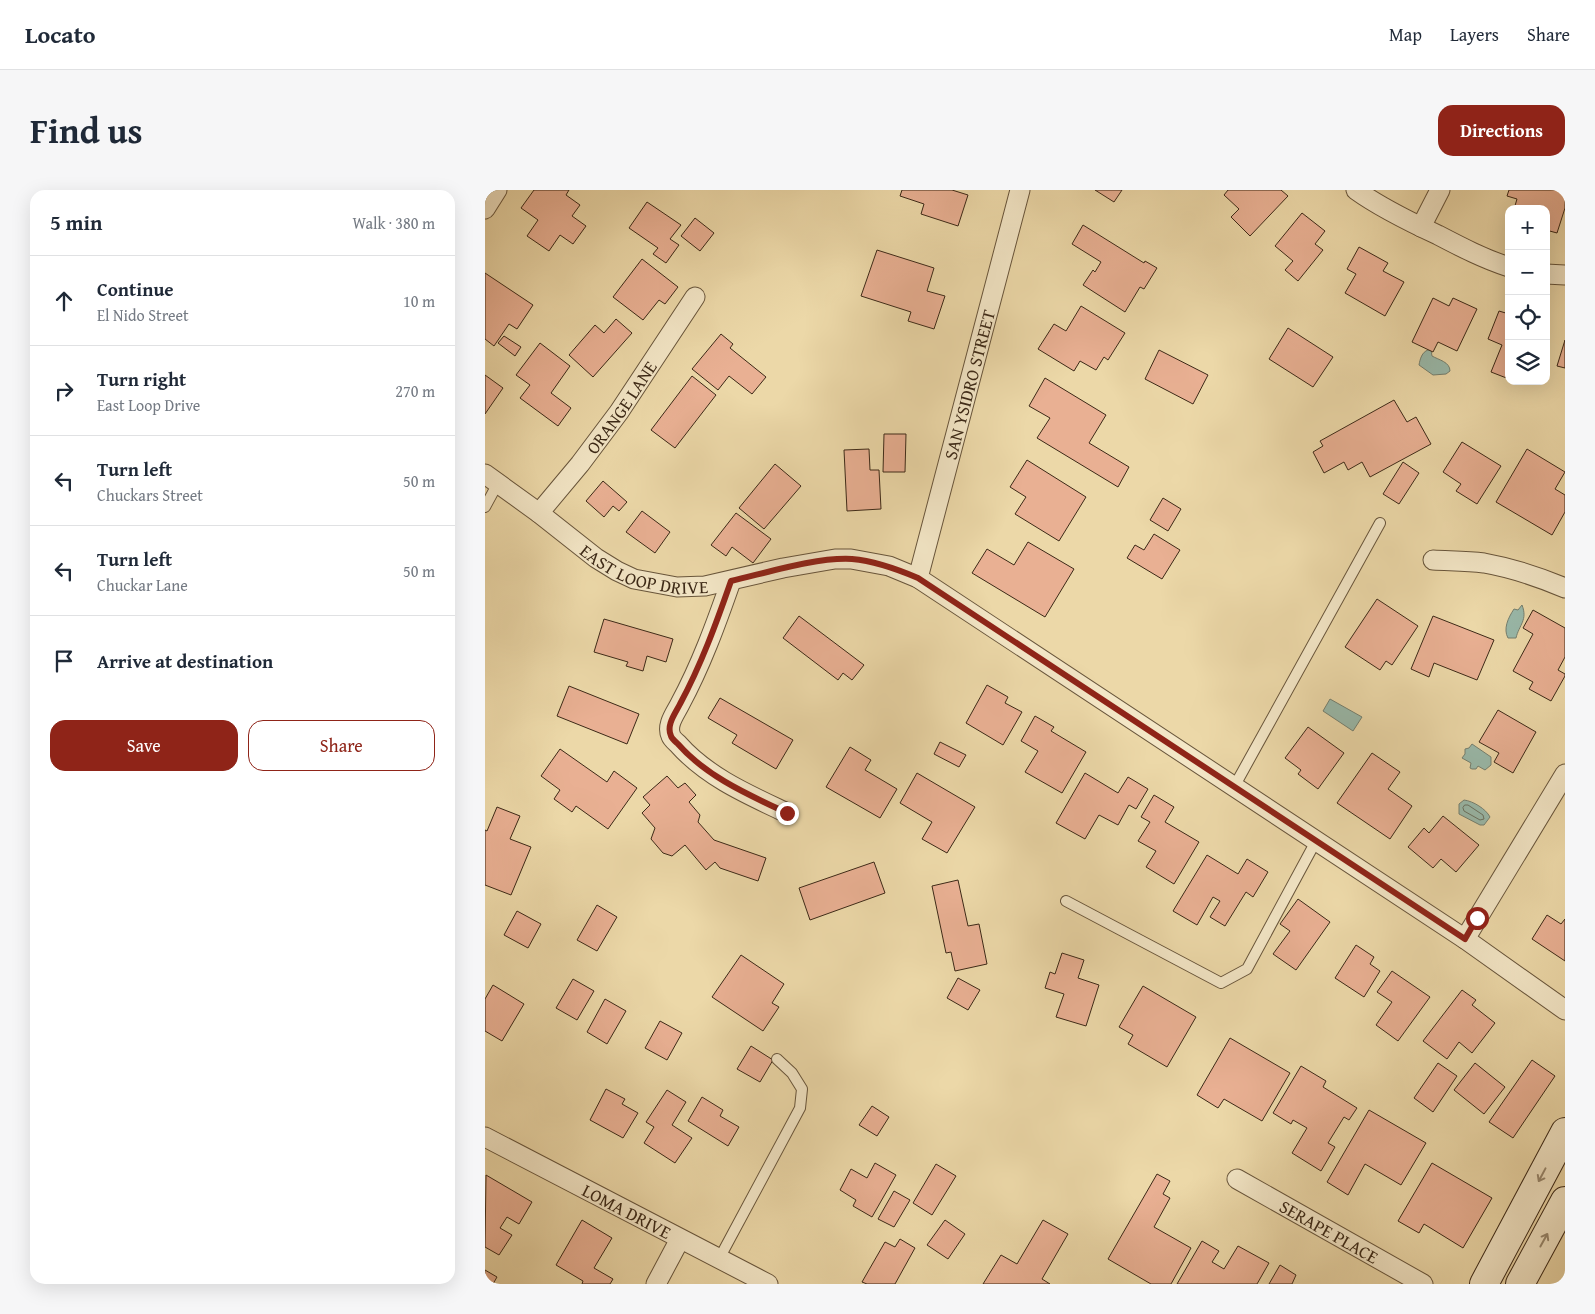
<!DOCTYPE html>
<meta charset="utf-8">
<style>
body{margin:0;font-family:"Gentium Book Plus",serif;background:#f6f6f7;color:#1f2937}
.controls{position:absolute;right:15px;top:15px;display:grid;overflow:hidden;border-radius:10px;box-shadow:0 5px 20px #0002}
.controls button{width:45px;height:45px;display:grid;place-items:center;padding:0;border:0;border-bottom:1px solid #e0e1e3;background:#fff;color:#1f2937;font:25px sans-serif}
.stop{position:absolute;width:15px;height:15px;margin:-11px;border:4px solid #8f2418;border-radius:50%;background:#fff}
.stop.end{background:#8f2418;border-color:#fff;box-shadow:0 1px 5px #0008}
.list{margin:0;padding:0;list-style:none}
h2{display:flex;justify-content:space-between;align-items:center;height:65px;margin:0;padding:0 20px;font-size:21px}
h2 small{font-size:16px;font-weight:400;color:#747a83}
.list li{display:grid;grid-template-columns:32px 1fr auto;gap:15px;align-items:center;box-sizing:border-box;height:90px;padding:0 20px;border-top:1px solid #e0e1e3}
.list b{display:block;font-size:19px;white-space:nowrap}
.list p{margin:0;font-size:16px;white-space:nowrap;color:#747a83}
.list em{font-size:16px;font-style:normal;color:#747a83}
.actions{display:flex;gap:10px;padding:15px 20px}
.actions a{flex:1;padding:11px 0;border:1px solid #8f2418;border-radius:15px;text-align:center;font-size:18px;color:#8f2418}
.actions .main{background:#8f2418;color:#fff}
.icon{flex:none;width:28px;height:28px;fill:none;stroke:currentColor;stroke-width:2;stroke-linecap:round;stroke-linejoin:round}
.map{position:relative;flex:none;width:1080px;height:1094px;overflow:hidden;border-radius:15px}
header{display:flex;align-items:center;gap:30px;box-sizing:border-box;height:70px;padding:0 25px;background:#fff;border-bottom:1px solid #e0e1e3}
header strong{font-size:24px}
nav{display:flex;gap:28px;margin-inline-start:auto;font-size:18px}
.intro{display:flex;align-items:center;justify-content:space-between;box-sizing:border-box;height:120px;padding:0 30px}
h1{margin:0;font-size:35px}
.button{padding:12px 22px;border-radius:15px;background:#8f2418;color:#fff;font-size:18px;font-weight:700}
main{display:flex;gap:30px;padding:0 30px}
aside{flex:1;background:#fff;border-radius:15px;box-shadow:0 5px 20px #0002}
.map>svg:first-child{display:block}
.water{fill:#99b9aa;stroke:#747f6f}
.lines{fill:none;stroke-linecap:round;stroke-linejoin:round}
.shore{stroke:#6a7160;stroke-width:1}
.building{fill:#e9b093;stroke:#3c2917}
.service-casing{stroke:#68553b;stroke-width:12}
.minor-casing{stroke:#68553b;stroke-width:21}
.secondary-casing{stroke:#3c2917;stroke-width:30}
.service{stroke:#f3e6c6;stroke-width:10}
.minor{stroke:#f3e6c6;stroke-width:19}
.secondary{stroke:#f3e6c6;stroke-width:28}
.oneway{stroke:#98886e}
.route{stroke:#8f2418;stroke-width:6}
.labels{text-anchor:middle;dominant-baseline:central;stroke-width:4;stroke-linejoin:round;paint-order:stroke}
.street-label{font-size:18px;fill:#3c2917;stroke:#f3e6c6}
</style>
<header>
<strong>Locato</strong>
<nav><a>Map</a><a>Layers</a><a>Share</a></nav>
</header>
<div class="intro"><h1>Find us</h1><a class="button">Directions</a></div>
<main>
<aside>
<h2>5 min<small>Walk · 380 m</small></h2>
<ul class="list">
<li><svg class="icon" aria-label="ahead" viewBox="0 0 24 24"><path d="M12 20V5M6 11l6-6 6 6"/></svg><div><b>Continue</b><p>El Nido Street</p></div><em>10 m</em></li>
<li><svg class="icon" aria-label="right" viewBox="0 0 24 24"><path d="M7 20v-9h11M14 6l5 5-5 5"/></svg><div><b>Turn right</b><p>East Loop Drive</p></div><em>270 m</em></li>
<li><svg class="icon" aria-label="left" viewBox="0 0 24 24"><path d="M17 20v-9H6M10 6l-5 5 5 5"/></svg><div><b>Turn left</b><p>Chuckars Street</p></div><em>50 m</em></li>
<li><svg class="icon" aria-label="left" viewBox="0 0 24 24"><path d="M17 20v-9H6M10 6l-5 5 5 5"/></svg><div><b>Turn left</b><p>Chuckar Lane</p></div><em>50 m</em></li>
<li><svg class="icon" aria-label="arrive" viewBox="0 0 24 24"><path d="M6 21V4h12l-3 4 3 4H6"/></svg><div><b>Arrive at destination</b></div></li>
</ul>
<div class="actions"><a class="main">Save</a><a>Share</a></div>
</aside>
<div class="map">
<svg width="1080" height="1094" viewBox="0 0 1080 1094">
<rect width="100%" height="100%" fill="#ecd8a8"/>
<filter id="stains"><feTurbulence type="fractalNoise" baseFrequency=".004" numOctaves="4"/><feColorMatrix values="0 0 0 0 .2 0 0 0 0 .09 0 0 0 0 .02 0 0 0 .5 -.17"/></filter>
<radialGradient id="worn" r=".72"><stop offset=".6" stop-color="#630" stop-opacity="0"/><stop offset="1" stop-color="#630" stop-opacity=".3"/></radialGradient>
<!-- water -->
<path class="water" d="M943,160H946L947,166C954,170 965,172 965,181L961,184L948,185L934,175C935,169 937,162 943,160Z
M1037,415C1043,430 1034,435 1031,448H1023C1018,439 1023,428 1029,419L1033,420Z
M845,509L877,527L868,541L838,521Z
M987,554L1006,567V575L1000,580L993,576L991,579H987L985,578L986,573L977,568L980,564V559L984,558Z
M979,610C988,611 1001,619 1005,627L999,635H995L974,624V614Z"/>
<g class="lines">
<!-- shore -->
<path class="shore" d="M980,615H983L998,625L999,629L995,630L979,621L978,618Z"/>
</g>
<!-- building -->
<path class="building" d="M49,0H84L81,5L95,15L87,26L101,36L88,54L75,45L64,61L42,46L53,30L36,18Z
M417,0H467L483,5L473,36L436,24L439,14L415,6Z
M610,0H637L629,12Z
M743,0H796L803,6L765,46L746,27L754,19L739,5Z
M1024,0H1080V18L1072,43L1061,40V19H1029L1032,9L1022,6Z
M162,12L196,35L185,49L194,55L181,73L168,64L173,58L144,38Z
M817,23L840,41L830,54L838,60L813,91L800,80L808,71L790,56Z
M210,28L229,43L215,61L196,46Z
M598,35L659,73L660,71L672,78L659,99L655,97L640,122L598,95L608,80L610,82L616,72L587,54Z
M874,57L903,73L898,81L919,92L900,126L860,103L871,84L862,79Z
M392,60L449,78L442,101L460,106L449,139L423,131L426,122L376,106Z
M157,69L193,97L180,114L174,110L158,130L128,107Z
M0,83L48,115L32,139L24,134L9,156L0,149Z
M948,108L964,116L968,108L992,119L972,161L953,152L948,162L927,152Z
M596,116L640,143L623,170L619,167L611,180L595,171L589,181L553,159L569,134L581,141Z
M1014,121L1024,124V189L1006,182L1017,155L1003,149Z
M131,129L147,143L108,187L84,165L110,135L119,143Z
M803,138L848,167L828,197L784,169Z
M236,144L248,154L245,158L281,187L267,204L244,186L233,200L207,179Z
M19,146L36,157L30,166L13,153Z
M1080,150V178L1072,176Z
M55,153L85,176L66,203L86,218L73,236L35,208L45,195L31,185Z
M674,160L723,185L708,214L660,189Z
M0,185L18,198L0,224Z
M207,186L231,205L190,258L166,240Z
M560,188L621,225L604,253L644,277L633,297L552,248L565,228L544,216Z
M909,210L922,232L931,227L946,254L885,287L877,272L863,280L859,272L839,283L828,262L838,256L835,251Z
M399,244H421L420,282H398Z
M977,252L1016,276L992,314L971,301L976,294L958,282Z
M384,259L385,280H394L396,319L362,321L359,260Z
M1042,259L1080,282L1070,299L1080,305V322L1067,345L1011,312Z
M542,270L601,307L574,351L530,324L541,307L525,297Z
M918,272L934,283L914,314L898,304Z
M290,274L316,296L279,339L254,318Z
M118,291L142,312L134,321L128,316L119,327L101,311Z
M678,308L696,319L683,341L665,330Z
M157,321L185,342L170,363L141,342Z
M251,323L286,349L268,373L247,357L241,366L226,355Z
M669,344L695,360L677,389L642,368L650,355L659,360Z
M543,352L589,379L560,427L487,383L502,359L529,375Z
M892,409L933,436L907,475L901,471L895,480L860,457Z
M1048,420L1080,438V467L1073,480L1080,484V486L1066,511L1044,499L1048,492L1028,481L1048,444L1038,438Z
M314,426L379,475L367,490L358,483L353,490L298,448Z
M948,426L1009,450L992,490L949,473L944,487L926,479Z
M119,429L188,449L181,472L162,466L158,481L141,476L143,472L109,462Z
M502,495L523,507L520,513L537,522L518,555L481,533Z
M84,496L154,524L142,554L72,526Z
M235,508L308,550L291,579L247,553L252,545L223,528Z
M1013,520L1051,542L1028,583L1009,572L1014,563L994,552Z
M550,526L569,537L566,541L601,562L577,603L540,582L553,561L536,551Z
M823,537L859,563L833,599L813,584L816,580L800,568Z
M455,552L481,565L474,577L449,564Z
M365,557L386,570L380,580L412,599L395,628L341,597Z
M75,559L122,592L129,581L152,598L123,639L91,616L87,622L69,609L75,600L56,586Z
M887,563L915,582L903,599L927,616L905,649L852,613Z
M432,583L490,617L462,663L437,649L447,632L415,613Z
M600,583L633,603L643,587L663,599L651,619L644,615L633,635L614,625L600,649L571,633Z
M182,586L193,598L200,593L211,605L204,612L215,625L213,632L229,650L281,668L273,691L235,678L230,672L221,680L200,655L187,666L178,663L166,649L170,638L157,623L165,615L158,607Z
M669,605L689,617L680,632L714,652L689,694L661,677L671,661L653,651L665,632L656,627Z
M12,617L35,626L25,649L46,657L26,705L0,695V640L2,641Z
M958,626L994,655L971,682L956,669L948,678L923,657L939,638L944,643Z
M722,665L753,684L762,669L783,682L768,707L761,702L740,736L725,727L735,711L728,707L712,735L688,721Z
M389,672L400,703L325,730L314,698Z
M473,690L483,736L494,734L502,774L470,781L466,762L461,763L447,696Z
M813,709L845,732L811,780L788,764L805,741L795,734Z
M112,715L132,727L112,761L92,750Z
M32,721L56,734L43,758L19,745Z
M1062,725L1076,734L1080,729V771L1047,749Z
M871,755L889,767L885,774L895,781L879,807L850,788Z
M577,763L599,770L593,788L614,795L601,836L571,827L579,804L560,798L565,782L570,784Z
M256,765L299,794L287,813L294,817L278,841L227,807Z
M907,781L945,807L913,851L891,835L907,812L892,802Z
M473,788L495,800L483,820L462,808Z
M88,789L109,801L92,830L71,818Z
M8,795L39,814L17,851L0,841V809Z
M658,796L711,827L682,877L643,854L648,845L634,837Z
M977,800L991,810L987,815L1010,833L987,863L974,852L962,869L938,851Z
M120,809L141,821L122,854L102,842Z
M175,831L197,843L182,870L160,858Z
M745,848L805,883L777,931L739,909L733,918L712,905Z
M266,856L288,870L275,892L252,879Z
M1047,870L1070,886L1028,948L1004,932Z
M953,873L972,886L948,922L929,908Z
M990,873L1020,897L999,924L969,900Z
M816,876L841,891L838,897L872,918L864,930L859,927L843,953L850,957L836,981L807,963L822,938L808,930L806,934L788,923Z
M121,899L140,909L137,914L153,923L138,948L105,930Z
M182,900L201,912L187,935L207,948L190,973L159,953L169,937L161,932Z
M217,907L238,920L235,926L254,937L243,956L203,931Z
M387,916L404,927L392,946L374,935Z
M884,920L941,953L916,995L880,974L863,1005L842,992Z
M390,973L411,985L387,1027L368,1016L371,1010L355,1000L366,979L382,988Z
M947,973L1007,1008L978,1058L939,1034L934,1043L913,1031Z
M451,974L471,986L447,1025L428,1013Z
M672,984L685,991L678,1004L685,1008L669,1037L706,1058L686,1094H666L623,1069Z
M1,985L47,1012L34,1034L22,1027L15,1038L27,1045L14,1065L0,1057Z
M409,1001L425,1010L409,1037L393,1029Z
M97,1030L127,1048L109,1078L128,1089L125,1094H97L98,1091L71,1075Z
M460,1030L480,1044L463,1069L442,1055Z
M558,1030L583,1044L557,1089L565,1094H498L516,1065L532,1074Z
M415,1049L430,1058L410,1094H382L377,1092L400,1052L410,1057Z
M717,1051L734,1061L727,1072L739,1079L753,1056L784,1073L772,1094H692Z
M795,1075L811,1085L807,1094H784Z
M0,1080L12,1087L8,1094H0Z"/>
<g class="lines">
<defs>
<path id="service" d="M0,317L13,293
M749,597L895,333
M581,711L736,793L762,779L831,651
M234,1069L315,918L317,899L307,883L292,869"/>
<g id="minor">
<path d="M871,0C896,18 925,32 953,45C976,57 999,69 1024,77"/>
<path d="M0,19L12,0"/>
<path d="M936,37L955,0"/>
<path d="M1061,84L1080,85"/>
<path id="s1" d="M0,284L54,323L111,368L132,381L149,389L192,397L220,396L298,378L350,369H366L404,376L433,388L980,749L1080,820"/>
<path id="s2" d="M54,323L95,274L134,222L210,107"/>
<path d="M948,370C965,371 982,371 999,373C1027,378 1054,387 1080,398"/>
<path id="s3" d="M433,388L535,0"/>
<path d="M246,391C231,434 216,475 195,514C190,524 181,535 186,546C187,549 191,552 193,554C222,587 264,605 302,623"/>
<path d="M980,749L1080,584"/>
<path id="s4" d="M0,947L283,1094"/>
<path id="s5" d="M752,989L938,1094"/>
<path d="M171,1094L195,1049"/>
</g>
<path id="secondary" d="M999,1094L1080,942
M1035,1094L1080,1011"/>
</defs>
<!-- service casing -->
<use href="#service" class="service-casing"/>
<!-- minor casing -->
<use href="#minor" class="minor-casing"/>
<!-- secondary casing -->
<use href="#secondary" class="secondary-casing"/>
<!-- service -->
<use href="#service" class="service"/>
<!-- minor -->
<use href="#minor" class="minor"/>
<!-- secondary -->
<use href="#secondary" class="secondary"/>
</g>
<!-- one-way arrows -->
<defs><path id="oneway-shaft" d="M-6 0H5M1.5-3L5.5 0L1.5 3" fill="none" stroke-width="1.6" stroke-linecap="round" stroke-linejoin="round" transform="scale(1.25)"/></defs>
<g class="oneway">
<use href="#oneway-shaft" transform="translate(1057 985) rotate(118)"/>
<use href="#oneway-shaft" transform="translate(1059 1050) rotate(-61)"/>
</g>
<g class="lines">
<!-- route -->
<path class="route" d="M302,623C264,605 222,587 193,554C191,552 187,549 186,546C181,535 190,524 195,514C216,475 231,434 246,391C281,383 331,367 367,369C390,371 412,379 433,388L980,749L992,728"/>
</g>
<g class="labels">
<!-- street labels -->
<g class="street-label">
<text stroke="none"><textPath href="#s3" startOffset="200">SAN YSIDRO STREET</textPath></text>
<text stroke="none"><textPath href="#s2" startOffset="134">ORANGE LANE</textPath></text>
<text stroke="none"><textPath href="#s1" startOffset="190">EAST LOOP DRIVE</textPath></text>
<text stroke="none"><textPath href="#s4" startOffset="160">LOMA DRIVE</textPath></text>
<text stroke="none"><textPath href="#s5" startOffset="106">SERAPE PLACE</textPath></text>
</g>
</g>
<rect width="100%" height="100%" filter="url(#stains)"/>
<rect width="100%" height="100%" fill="url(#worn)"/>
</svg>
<div class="controls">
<button>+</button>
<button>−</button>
<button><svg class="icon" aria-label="locate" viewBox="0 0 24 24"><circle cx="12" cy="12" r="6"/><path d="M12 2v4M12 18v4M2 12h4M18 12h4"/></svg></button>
<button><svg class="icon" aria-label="layers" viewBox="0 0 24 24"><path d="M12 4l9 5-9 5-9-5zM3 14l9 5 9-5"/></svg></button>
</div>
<div class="stop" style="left:992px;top:728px"></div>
<div class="stop end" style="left:302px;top:623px"></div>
</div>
</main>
